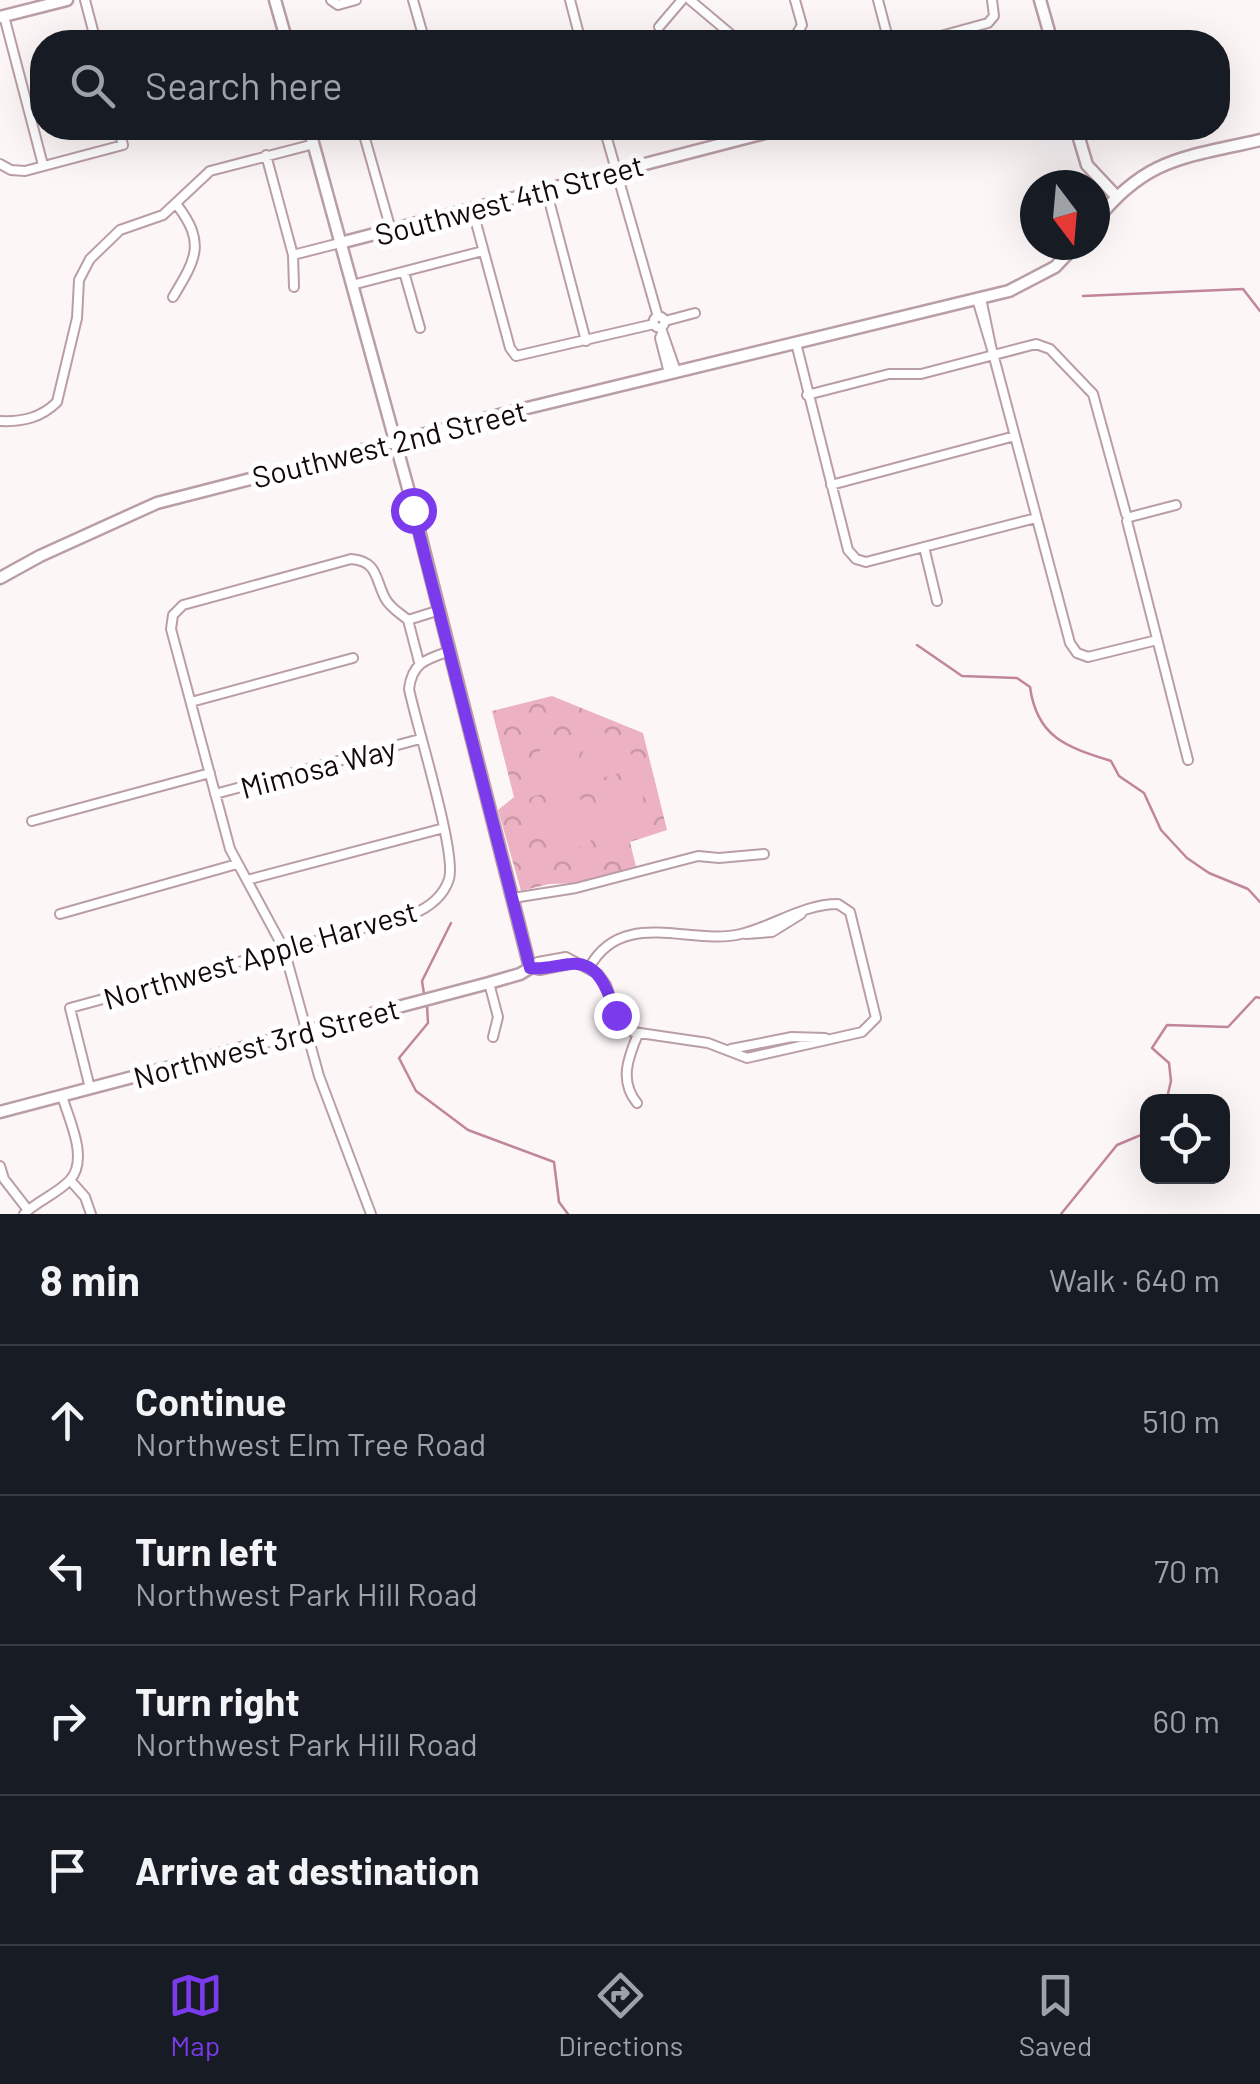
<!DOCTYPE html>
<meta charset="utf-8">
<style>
body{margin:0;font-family:Barlow,sans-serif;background:#242831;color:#f1f3f6}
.controls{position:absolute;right:30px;bottom:30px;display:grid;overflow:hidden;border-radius:20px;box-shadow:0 10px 40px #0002}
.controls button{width:90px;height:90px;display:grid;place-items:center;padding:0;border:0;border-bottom:2px solid #363941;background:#171b24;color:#f1f3f6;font:50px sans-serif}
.compass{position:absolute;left:1020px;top:170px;width:90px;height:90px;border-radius:50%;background:#171b24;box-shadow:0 10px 40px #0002;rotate:164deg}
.stop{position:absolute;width:30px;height:30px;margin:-22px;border:8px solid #7c3aed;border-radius:50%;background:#fff}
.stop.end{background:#7c3aed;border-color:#fff;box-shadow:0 2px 10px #0008}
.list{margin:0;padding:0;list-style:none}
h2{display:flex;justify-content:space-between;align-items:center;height:130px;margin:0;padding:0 40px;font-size:42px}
h2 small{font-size:32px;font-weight:400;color:#9ea1a6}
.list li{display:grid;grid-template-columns:65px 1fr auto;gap:30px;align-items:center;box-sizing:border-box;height:150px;padding:0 40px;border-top:2px solid #363941}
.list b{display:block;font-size:38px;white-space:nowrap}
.list p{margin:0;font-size:32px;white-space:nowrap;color:#9ea1a6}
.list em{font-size:32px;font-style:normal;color:#9ea1a6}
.icon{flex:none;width:55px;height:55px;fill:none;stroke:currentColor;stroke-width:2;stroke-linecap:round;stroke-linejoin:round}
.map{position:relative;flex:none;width:1260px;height:1214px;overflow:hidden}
.search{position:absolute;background:#171b24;box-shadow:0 10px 40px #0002;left:30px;right:30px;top:30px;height:110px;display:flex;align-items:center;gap:25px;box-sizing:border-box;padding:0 35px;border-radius:40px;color:#9ea1a6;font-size:38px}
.sheet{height:730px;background:#171b24}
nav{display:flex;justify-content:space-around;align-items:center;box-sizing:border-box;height:140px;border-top:2px solid #363941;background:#171b24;font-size:28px;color:#9ea1a6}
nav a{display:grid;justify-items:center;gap:5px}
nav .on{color:#7c3aed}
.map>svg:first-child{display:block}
.park{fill:url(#park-crowns)}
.pitch{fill:#edb1c4}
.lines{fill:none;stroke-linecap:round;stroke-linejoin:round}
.stream{stroke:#c18699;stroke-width:2.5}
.street-casing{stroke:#ba9ea6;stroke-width:12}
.secondary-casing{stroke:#ba9ea6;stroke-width:15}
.street{stroke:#fff;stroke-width:8}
.secondary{stroke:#fff;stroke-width:10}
.route{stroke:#7c3aed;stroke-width:12}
.labels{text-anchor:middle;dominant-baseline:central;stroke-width:10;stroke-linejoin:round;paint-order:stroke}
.street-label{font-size:30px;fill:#13090c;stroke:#fff}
</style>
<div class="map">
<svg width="1260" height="1214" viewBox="0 0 1260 1214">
<defs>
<pattern id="park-crowns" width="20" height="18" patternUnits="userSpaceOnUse" patternTransform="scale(2.5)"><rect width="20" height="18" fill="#edb1c4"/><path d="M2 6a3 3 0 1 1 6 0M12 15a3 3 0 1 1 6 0" fill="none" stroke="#ca97a7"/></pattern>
</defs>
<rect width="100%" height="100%" fill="#fcf6f7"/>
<!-- park -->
<path class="park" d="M552,696L643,733L667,830L630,842L636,867L578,883L549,884L521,891L498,810L514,797L492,711Z"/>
<!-- pitch -->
<path class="pitch" d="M598,731C619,735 631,748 637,768L590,781L578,734Z
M564,737L578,784L528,798C523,765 533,749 564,737Z
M641,781C648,813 635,830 607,842L594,795Z
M581,799L592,846C562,851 542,841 533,811Z"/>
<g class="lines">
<!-- stream -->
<path class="stream" d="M1083,296L1243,289L1260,311
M917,645L962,676L1017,678L1030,687C1037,738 1067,747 1111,761L1119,776L1144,793L1161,830L1187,858L1209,873L1248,889L1260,902
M424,994L422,981L451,923
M427,1005L428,1023L399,1058L416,1091L468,1130L554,1162L559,1202L568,1214
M1166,1102L1171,1081L1169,1063L1152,1048L1167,1025L1228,1027L1256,997L1260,998
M1061,1214L1117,1145L1148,1132"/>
<defs>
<path id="street" d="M85,0L96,42
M331,0L338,5L356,0
M413,0L425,42
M570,0L581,42
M690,0L740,42
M878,0L889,42
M4,16L43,165
M659,27L682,0
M792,42L802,25L795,0
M919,42L988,23L994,16L992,0
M362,128L391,230
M604,128L658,317
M266,155L293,255L294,287
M0,164L11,170L25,171L123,145L118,128
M546,189L586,341
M472,208L510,348L516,356L654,324
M293,255L340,243
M404,272L420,328
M352,285L483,251
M173,297C196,259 206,243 177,205
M977,299L991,346L981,298
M653.5 322a5.5 5.5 0 1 1 11 0a5.5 5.5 0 1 1-11 0Z
M665,321L695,313
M661,328L676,371
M662,333L660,338L669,373
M796,343L848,550L856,559L866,562L1036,518
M991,346L1070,643L1077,653L1088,657L1157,640
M807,395L889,374H921L1036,344L1050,349L1093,394L1126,514
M0,421C22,422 41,418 57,402L77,318L79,280L90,259L120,230L163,215L210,171L314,144
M831,485L1015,436
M1130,517L1176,505
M1127,521L1188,760
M924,547L937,601
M408,620L419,662
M408,620L440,610
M191,702L353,658
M215,794L420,739
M32,821L210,773
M247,880L444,828
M513,898L576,888L698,856L719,858L764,854
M60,914L237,864
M746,934L772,932L801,914
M530,968L538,962L566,957L598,974L606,985L616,1015L633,1032L708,1043L747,1058L862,1032L876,1018L850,912L838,904C803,904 774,926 741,934C690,946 622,907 589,968
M530,968L540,970L574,963
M489,983L498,1017L493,1037
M731,1049L792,1037L825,1038
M90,1088L70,1008L411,915C428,908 443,898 449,879C457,853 416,724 409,689C412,662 427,659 450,651
M637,1103C619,1081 628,1058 638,1034
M0,1166L4,1179L28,1210
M70,1180L85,1197L91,1214
M24,1214C37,1201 57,1194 70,1180C89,1159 69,1120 62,1096
M371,1214L319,1076L284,949L230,849L171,629L173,615L183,605L351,559C378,561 375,579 385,598C390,608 400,613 408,620"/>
<path id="secondary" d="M275,0L287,42
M1040,0L1052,42
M0,17L67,0
M1076,128L1087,165L1116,196
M1095,222C1146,157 1184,158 1260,140
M340,243L784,128
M0,578L40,556L157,503L519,410L1009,291L1055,267L1076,245
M0,1112L489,983L520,974L530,968L411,499L309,128"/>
</defs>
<!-- street casing -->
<use href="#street" class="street-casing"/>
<!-- secondary casing -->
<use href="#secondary" class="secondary-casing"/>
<!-- street -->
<use href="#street" class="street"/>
<!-- secondary -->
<use href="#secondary" class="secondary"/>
</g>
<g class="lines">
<!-- route -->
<path class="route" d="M413,510L530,968C544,970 557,965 571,964C600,961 609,994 616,1015"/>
</g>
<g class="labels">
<!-- street labels -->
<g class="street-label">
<text transform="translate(509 199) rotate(-15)">Southwest 4th Street</text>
<text transform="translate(389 443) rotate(-14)">Southwest 2nd Street</text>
<text transform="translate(318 767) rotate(-15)">Mimosa Way</text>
<text transform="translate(260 954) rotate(-16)">Northwest Apple Harvest</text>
<text transform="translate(266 1042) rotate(-15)">Northwest 3rd Street</text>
</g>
</g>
</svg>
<div class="controls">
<button><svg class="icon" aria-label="locate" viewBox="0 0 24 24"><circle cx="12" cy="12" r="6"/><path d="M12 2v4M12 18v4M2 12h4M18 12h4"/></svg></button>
</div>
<svg class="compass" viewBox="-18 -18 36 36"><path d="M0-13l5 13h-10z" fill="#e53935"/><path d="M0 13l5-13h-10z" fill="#9ea1a6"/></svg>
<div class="stop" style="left:413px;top:510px"></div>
<div class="stop end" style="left:616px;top:1015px"></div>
<div class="search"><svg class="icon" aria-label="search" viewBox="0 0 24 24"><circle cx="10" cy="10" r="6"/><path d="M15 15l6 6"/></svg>Search here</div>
</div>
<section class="sheet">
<h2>8 min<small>Walk · 640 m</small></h2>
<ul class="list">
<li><svg class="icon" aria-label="ahead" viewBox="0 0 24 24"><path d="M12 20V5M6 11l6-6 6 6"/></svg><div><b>Continue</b><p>Northwest Elm Tree Road</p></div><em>510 m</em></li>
<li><svg class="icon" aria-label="left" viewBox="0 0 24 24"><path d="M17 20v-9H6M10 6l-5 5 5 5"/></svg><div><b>Turn left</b><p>Northwest Park Hill Road</p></div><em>70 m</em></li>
<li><svg class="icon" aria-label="right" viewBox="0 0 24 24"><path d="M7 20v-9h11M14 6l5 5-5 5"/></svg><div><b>Turn right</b><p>Northwest Park Hill Road</p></div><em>60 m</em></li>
<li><svg class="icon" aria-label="arrive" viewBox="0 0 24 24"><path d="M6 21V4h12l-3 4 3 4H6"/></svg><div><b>Arrive at destination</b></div></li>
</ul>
</section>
<nav>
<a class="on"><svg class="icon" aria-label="map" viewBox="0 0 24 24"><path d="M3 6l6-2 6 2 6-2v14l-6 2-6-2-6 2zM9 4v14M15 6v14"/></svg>Map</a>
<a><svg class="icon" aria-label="directions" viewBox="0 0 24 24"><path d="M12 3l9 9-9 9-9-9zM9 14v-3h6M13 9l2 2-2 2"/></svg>Directions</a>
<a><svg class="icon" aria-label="saved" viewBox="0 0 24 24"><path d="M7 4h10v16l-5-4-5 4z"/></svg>Saved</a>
</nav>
